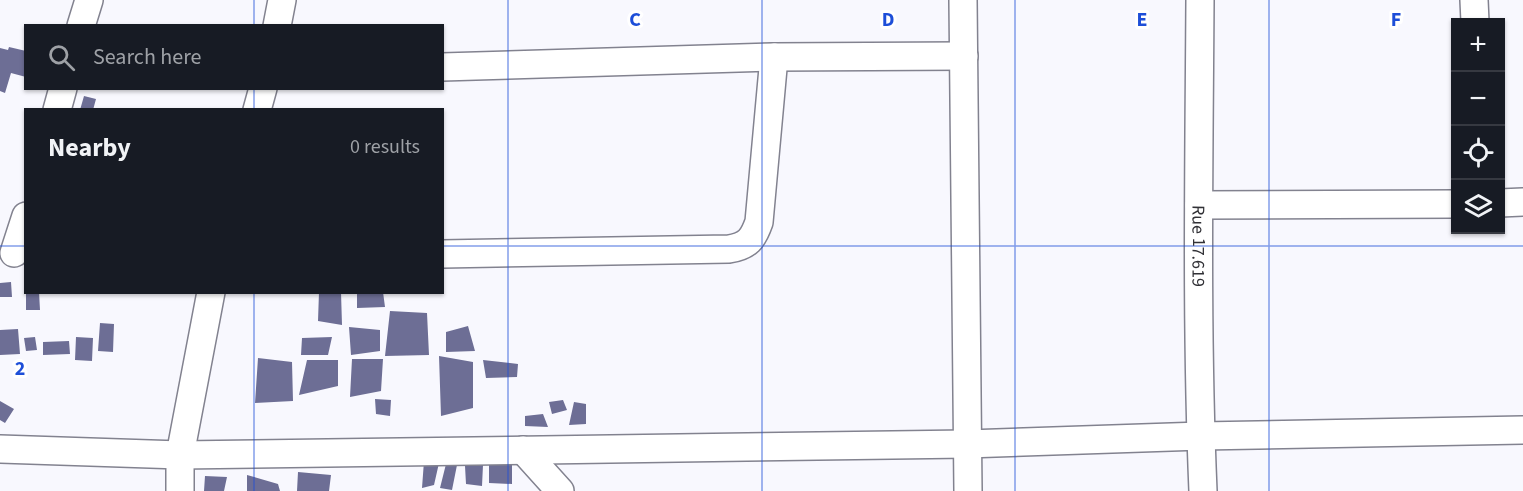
<!DOCTYPE html>
<meta charset="utf-8">
<style>
body{margin:0;font-family:"Source Sans 3",sans-serif;background:#20242c;color:#f1f3f6}
.controls{position:absolute;right:18px;top:18px;display:grid;overflow:hidden;border-radius:0px;box-shadow:0 2px 4px #0004}
.controls button{width:54px;height:54px;display:grid;place-items:center;padding:0;border:0;border-bottom:2px solid #363941;background:#171b24;color:#f1f3f6;font:30px sans-serif}
.list{margin:0;padding:0;list-style:none}
h2{display:flex;justify-content:space-between;align-items:center;height:78px;margin:0;padding:0 24px;font-size:26px}
h2 small{font-size:20px;font-weight:400;color:#9ea1a6}
.icon{flex:none;width:33px;height:33px;fill:none;stroke:currentColor;stroke-width:2;stroke-linecap:round;stroke-linejoin:round}
.map{position:relative;flex:none;width:1523px;height:491px;overflow:hidden}
.search{position:absolute;background:#171b24;box-shadow:0 2px 4px #0004;left:24px;top:24px;width:420px;height:66px;display:flex;align-items:center;gap:15px;box-sizing:border-box;padding:0 21px;border-radius:0px;color:#9ea1a6;font-size:22px}
.panel{position:absolute;background:#171b24;box-shadow:0 2px 4px #0004;left:24px;top:108px;width:420px;height:186px;border-radius:0px}
.map>svg:first-child{display:block}
.building{fill:#6d6e95}
.lines{fill:none;stroke-linecap:round;stroke-linejoin:round}
.minor-casing{stroke:#82828f;stroke-width:30}
.minor{stroke:#fff;stroke-width:27}
.grid{fill:none;stroke:#1d4ed8;stroke-width:1.5;stroke-opacity:0.55}
.labels{text-anchor:middle;dominant-baseline:central;stroke-width:6;stroke-linejoin:round;paint-order:stroke}
.street-label{font-size:18px;fill:#313136;stroke:#fff}
.grid-label{font-size:20px;text-anchor:middle;font-weight:bold;fill:#1d4ed8;stroke:#fff;stroke-width:6;stroke-linejoin:round;paint-order:stroke}
</style>
<div class="map">
<svg width="1523" height="491" viewBox="0 0 1523 491">
<rect width="100%" height="100%" fill="#f8f8fe"/>
<!-- building -->
<path class="building" d="M9,47L26,51V77L11,73L5,93L0,91V48L8,50Z
M84,96L96,99L93,110H80Z
M11,282L12,297H0V283Z
M26,292H39L40,310H26Z
M319,292H341L342,325L318,321Z
M357,292H383L385,307L357,308Z
M390,311L427,313L429,355L385,356Z
M100,323L114,324L113,352L98,351Z
M468,326L475,351L446,352V332Z
M349,327L380,330V351L351,355Z
M18,329L20,354L0,355V330Z
M35,337L37,350L26,351L24,338Z
M76,337L93,338L92,361L75,360Z
M332,337L328,355H301L302,338Z
M69,341L70,354L43,355V342Z
M439,356L473,362V408L441,416Z
M258,358L292,362L293,401L255,403Z
M352,359H383L381,391L350,397Z
M307,360H338V386L299,395Z
M483,360L518,364L517,377L486,378Z
M375,399L391,400L390,416L376,414Z
M563,400L567,410L552,414L549,402Z
M0,401L14,409L5,423L0,420Z
M574,402L586,404V424L569,425Z
M543,414L548,427L525,426V416Z
M424,461L439,463L434,485L422,488Z
M489,463H512V484L489,483Z
M446,464L457,465L452,490L440,488Z
M483,465L482,486L466,484L465,466Z
M298,472L331,475L329,491H297Z
M247,475L278,484L280,491H247Z
M205,476L227,477L224,491H204Z"/>
<g class="lines">
<defs>
<g id="minor">
<path d="M963,0L968,491"/>
<path id="s1" d="M1200,0C1199,164 1196,328 1203,491"/>
<path d="M1474,0L1475,22"/>
<path d="M81,26L89,0"/>
<path d="M277,26L282,0"/>
<path d="M442,67L774,57L964,56"/>
<path d="M57,110L63,88"/>
<path d="M257,110L263,88"/>
<path d="M1500,203L1523,202"/>
<path d="M1199,205L1456,204"/>
<path d="M14,253L26,216"/>
<path d="M442,254L729,249C748,246 753,239 759,222L774,57"/>
<path d="M0,449L180,455L967,444L1201,436L1523,430"/>
<path d="M523,450L560,491"/>
<path d="M180,491V455L211,292"/>
</g>
</defs>
<!-- minor casing -->
<use href="#minor" class="minor-casing"/>
<!-- minor -->
<use href="#minor" class="minor"/>
</g>
<!-- grid -->
<path class="grid" d="M254,0V26M508,0V491M762,0V491M1015,0V491M1269,0V491M254,88V110M0,246H26M442,246H1523M254,292V491"/>
<g class="labels">
<!-- street labels -->
<g class="street-label">
<text stroke="none"><textPath href="#s1" startOffset="246">Rue 17.619</textPath></text>
</g>
</g>
<g class="grid-label">
<text x="635" y="26">C</text>
<text x="888" y="26">D</text>
<text x="1142" y="26">E</text>
<text x="1396" y="26">F</text>
<text x="20" y="375">2</text>
</g>
</svg>
<div class="controls">
<button>+</button>
<button>−</button>
<button><svg class="icon" aria-label="locate" viewBox="0 0 24 24"><circle cx="12" cy="12" r="6"/><path d="M12 2v4M12 18v4M2 12h4M18 12h4"/></svg></button>
<button><svg class="icon" aria-label="layers" viewBox="0 0 24 24"><path d="M12 4l9 5-9 5-9-5zM3 14l9 5 9-5"/></svg></button>
</div>
<div class="search"><svg class="icon" aria-label="search" viewBox="0 0 24 24"><circle cx="10" cy="10" r="6"/><path d="M15 15l6 6"/></svg>Search here</div>
<section class="panel">
<h2>Nearby<small>0 results</small></h2>
<ul class="list">
</ul>
</section>
</div>
